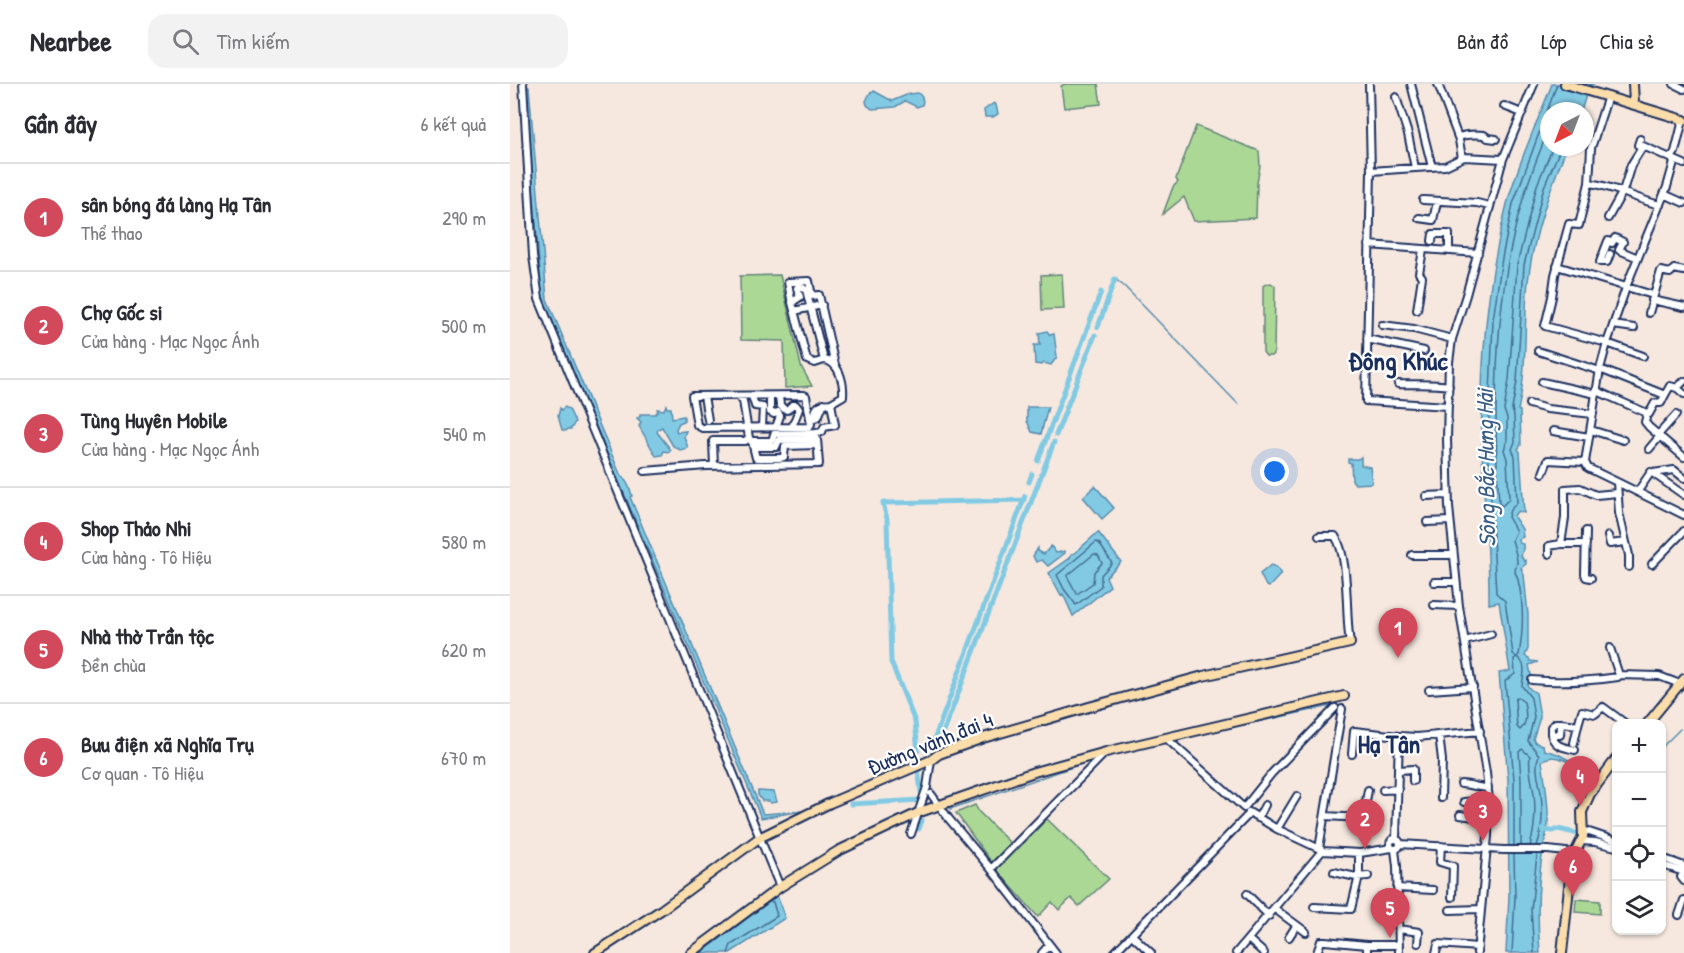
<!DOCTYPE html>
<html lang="vi">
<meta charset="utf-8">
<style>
body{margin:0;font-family:"Patrick Hand",sans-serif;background:#f2f2f3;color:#2b2b33}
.controls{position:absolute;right:18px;bottom:18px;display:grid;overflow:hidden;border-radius:12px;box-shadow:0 2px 4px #0004}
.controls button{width:54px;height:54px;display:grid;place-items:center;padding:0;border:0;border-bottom:2px solid #e1e1e2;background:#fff;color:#2b2b33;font:30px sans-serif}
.compass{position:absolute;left:1030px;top:18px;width:54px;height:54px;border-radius:50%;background:#fff;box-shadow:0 2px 4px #0004;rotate:222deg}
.you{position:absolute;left:765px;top:388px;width:21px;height:21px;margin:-15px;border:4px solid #fff;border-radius:50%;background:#1a73e8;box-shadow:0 0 0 9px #1a73e833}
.badge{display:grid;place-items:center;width:39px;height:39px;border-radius:50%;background:#d1495b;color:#fff;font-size:20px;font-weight:700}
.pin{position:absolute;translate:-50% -50px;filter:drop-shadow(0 2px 3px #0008)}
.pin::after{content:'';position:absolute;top:32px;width:21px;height:18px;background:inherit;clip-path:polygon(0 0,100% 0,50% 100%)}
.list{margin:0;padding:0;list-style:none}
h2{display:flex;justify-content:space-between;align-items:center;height:78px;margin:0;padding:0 24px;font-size:26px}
h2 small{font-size:20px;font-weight:400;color:#7c7c81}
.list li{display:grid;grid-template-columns:39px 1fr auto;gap:18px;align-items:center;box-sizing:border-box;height:108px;padding:0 24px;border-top:2px solid #e1e1e2}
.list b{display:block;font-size:22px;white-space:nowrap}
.list p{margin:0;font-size:20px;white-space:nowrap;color:#7c7c81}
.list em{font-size:20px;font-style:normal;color:#7c7c81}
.icon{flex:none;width:33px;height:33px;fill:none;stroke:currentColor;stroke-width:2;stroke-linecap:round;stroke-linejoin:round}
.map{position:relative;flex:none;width:1174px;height:869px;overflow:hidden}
header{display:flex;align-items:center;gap:36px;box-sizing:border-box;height:84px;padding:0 30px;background:#fff;border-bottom:2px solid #e1e1e2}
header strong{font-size:28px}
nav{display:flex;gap:33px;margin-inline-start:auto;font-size:21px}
.search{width:420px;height:54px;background:#f2f2f3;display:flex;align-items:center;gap:15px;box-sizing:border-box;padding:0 21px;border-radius:18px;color:#7c7c81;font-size:22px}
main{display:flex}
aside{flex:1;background:#fff}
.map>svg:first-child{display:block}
.green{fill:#acd896;stroke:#64847a;stroke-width:1.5}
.water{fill:#82cae3;stroke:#598cae;stroke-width:1.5}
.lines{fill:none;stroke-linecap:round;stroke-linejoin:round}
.shore{stroke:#446d93;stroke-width:1.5}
.stream{stroke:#598cae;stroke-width:1.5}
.canal{stroke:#82cae3;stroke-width:5}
.minor-casing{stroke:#1b2f5e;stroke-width:10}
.major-casing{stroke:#1b2f5e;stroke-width:12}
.minor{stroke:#fff;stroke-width:6}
.major{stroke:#faddab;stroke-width:8}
.labels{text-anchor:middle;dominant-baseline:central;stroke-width:4.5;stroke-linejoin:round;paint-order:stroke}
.street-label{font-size:22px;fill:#1b2f5e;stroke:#fff}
.water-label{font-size:24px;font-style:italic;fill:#3a5e86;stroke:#fff}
.quarter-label{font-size:26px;font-weight:bold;fill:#1b2f5e;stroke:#fff}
</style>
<header>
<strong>Nearbee</strong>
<div class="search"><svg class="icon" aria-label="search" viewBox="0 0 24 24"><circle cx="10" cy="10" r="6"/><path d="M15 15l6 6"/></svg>Tìm kiếm</div>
<nav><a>Bản đồ</a><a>Lớp</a><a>Chia sẻ</a></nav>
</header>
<main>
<aside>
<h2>Gần đây<small>6 kết quả</small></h2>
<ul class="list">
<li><span class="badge">1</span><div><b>sân bóng đá làng Hạ Tân</b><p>Thể thao</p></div><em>290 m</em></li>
<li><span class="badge">2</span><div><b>Chợ Gốc si</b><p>Cửa hàng · Mạc Ngọc Ánh</p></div><em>500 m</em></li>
<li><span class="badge">3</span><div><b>Tùng Huyên Mobile</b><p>Cửa hàng · Mạc Ngọc Ánh</p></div><em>540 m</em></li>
<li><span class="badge">4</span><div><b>Shop Thảo Nhi</b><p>Cửa hàng · Tô Hiệu</p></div><em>580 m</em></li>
<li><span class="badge">5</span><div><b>Nhà thờ Trần tộc</b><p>Đền chùa</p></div><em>620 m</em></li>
<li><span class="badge">6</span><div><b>Bưu điện xã Nghĩa Trụ</b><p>Cơ quan · Tô Hiệu</p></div><em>670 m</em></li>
</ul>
</aside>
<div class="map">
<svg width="1174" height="869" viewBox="0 0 1174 869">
<rect width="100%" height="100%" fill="#f6e8df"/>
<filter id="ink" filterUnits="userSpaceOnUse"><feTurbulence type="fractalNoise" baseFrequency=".0167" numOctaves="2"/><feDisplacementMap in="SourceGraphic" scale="12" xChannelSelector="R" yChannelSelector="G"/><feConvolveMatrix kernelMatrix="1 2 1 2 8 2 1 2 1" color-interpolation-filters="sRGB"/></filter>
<g filter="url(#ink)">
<!-- green -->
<path class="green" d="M555,0H588L591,20L554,24L551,2Z
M686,42L749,67L750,82L747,99L746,134L684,137L674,113L653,130L663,103L668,98L666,95Z
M552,190L554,225L532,226L531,191Z
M270,191L291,282L302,302L275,304L274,257L231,256L230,192Z
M761,199L765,202L764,269L761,272H756L753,268V202L756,200Z
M465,721L469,728L507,766L537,735L599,795L569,822L561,814L549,826L542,818L528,833L487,786L446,729Z
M1066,815L1090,817V830L1065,828Z"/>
<!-- water -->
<path class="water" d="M1042,0H1084L1079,2L1071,27H1039V63H1057C1038,109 1021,158 1017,208C1014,247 1017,288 1008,326L1010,327L1011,361L1008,365L1010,368L1014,429L1008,427L1005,430L1004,433L1012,445L1013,453L1008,455L1009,459L1013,460V466L1011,472L1014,477L1016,476V480L1011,484L1014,491L1018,531V565L1015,572L1019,574L1020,577L1028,578L1019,581L1022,595L1017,601L1020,605L1026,609L1030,633L1023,655L1026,659L1033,661L1034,666L1048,670L1084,690L1082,693C1067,684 1047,665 1032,677C1035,698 1039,718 1038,738C1038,748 1034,756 1033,766C1027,800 1027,834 1030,869H996L999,813L998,695L989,589L1000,587L989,518L979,520C980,466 973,413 972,360C970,281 977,197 997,120C1008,79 1027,39 1042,0Z
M15,2L19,3L37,215L110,390C117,398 119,401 122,412L120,413L253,730L292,727L251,734L32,215Z
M364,7L382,17L399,10L408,9C412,12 414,16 412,21L407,23L395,17L385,23L362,25L357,21L356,17L360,9Z
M484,19L486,21L488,30L483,33H475L474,26Z
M537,247L540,251L544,250L547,273L541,281L534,279L532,281L525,280L524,261H530L529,249Z
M156,321L157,324H161L162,334L174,332V337L169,339L166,345L167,348L176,347L174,352L178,364L170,366L163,362L152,343L148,345L147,348L161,366L159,368L154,367L152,371L146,372L129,342L131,338L127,334L130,333V330H145L148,327L147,325L154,326Z
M54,323L59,325L65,338L61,345H58L56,347L52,346L48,332L50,324L52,326Z
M517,323H538L531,350L522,348L517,337Z
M851,373V381L860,383L862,399L845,400L842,396L841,379L838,378V375H848Z
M585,402L604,424L592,435L573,413Z
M588,448L611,478L596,493L600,502L563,532L553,510L551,511L539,489L560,474L561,470L565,469Z
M541,462L546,469L554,467L555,469L538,482L532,476L526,478L523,472L528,464V467L534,470Z
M761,481L767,484L771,490L759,503L756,502L750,490Z
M248,707L264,708L267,718L260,719L259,717H252L248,711Z
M265,806L275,834L220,869H181Z"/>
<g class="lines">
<!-- shore -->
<path class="shore" d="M1047,0L1003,120L992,174L983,236L978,360L986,509L995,517L1003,570L1006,573L1009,571C1013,548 1014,520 1008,496C1008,493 1006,491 1005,488C1005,484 1007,481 1007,478C1007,471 1004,463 1002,456L1006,447L998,433L1000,426L1007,419L1005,372L1002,365L1005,358L1004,332L1002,325L1007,297L1014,181L1034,103L1051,63
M1039,44C1029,70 1018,96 1011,122C984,215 983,324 989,419L992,422L999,415L997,375L994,366L997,356V334L994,326L999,296L1007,181L1027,101L1043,63
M586,458L589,459L602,479L591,491V502L566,521L554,505L547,491Z
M584,470L588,471L592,479L584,488L583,499L567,510L557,492Z
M1007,613L1014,618C1016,628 1018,639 1010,646L1007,643L1005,616Z
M1004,762V695L995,597L1005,590L1004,575L1007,573C1018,581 1013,591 1012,602L1021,614L1024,633L1018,657L1029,671C1024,683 1029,696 1031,709C1033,727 1033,745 1027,762
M1011,762V695L1009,668L1012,665L1020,672C1018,685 1022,697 1024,710C1026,728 1025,744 1020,762
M191,869L259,818H263L267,832L221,861L218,869
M1002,869L1005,813L1004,771
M1024,869L1021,826L1027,771"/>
<!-- stream -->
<path class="stream" d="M604,194L615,203L729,321
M664,656L821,622
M1152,663L1170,645
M598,672L655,658
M440,725L586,675"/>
<!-- canal -->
<path class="canal" d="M588,243L605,195
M546,351L585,251
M528,377L591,208
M519,398L522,390
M428,662L544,358
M421,664L515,412
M408,667L405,638L381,578L377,435L373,419L514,416
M408,685L411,708
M341,720L411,716
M409,745L412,736
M1033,746L1043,747L1048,745L1069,750"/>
<defs>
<path id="minor" d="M13,0L23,172L29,215L270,803
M859,0L861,88L856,317L938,322
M901,0L922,83
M928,0L949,56L952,74
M1164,0L1174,5
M1098,12L1081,64L1079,99L1069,141L1059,140L1045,191L1042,213L1035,242L1097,259L1133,272
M886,13L898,50L905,84
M994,22L1012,29
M948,53C957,50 965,50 974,51L978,54L986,55
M1130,55L1128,61L1133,62
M861,87L935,82L954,73L993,75
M1079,99C1104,102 1125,115 1150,121
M1154,110L1174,119
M913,116L967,119L979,122
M909,134L923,136L927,118
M1098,134L1113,107L1121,81L1133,62L1174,80
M922,157L923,150H939V167
M859,161L968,169
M1100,170L1097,178H1090L1098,157L1102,159L1105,154L1113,158L1109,166L1128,174
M1047,182L1143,211
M281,215L297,276L305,279L314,276
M1142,216L1174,223
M907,226L912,193L909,189L913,166
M284,227L312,221
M1139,229L1151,187L1160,189L1164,185L1174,187
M872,241L904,245L942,255
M1103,241L1124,244
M857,255L914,267
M1028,267L1090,287
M1032,298L1086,310
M888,300C905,301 922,299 939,302
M1167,304L1174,297
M1087,307L1139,330L1145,319H1151L1155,311L1090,285
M294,311L296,312L301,340L299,343L192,344L187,341L182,312Z
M1155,311L1160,302L1167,304L1174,310
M194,312L198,336
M242,312L245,322L253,323L252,343
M260,312V328L264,330L268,328L270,332L266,343
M269,312L270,321L274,325L277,326L282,321H286L289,325L282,343
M314,319L308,333L305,334C304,322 310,320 321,319
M1019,320L1037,325L1083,330
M1137,330L1135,338L1139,343L1174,373
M1081,346L1113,356
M1043,347L1079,353
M306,349L312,348L314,343L325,341L321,319L333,312C334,299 329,277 314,276L296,206L291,202L287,204L290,213L284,217L281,215L278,198L299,197L302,212L309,211L325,281
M1148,351L1166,331
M242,357H262L264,350L306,349V352
M243,362L246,374H271L274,373L275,362L307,361
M1139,365L1150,352
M204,382L203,357H235L239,354L233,317L228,312
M135,387L196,382L309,380L307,355L269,356L266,363H245L239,354
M1033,389L1038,376L1075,378
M1143,389L1164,386L1174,394
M1107,398L1174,431
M1128,407L1141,388L1174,411
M916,412L938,411
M917,438L940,437
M1076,447L1075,490L1076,493L1081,494
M809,452H825C840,474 835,532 840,559
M1098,452L1100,460L1115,458
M1076,460H1051L1055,434V405L1070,404L1086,411L1107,409
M1039,470V462L1051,460
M902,471H943
M1142,480L1174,447
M1119,483V471L1109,429L1107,398L1078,384L1075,378L1090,285L1097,259L1118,198L1157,103L1164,78L1161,74L1165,68L1173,36
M924,498H946
M924,521L949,522
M955,557L981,550
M1100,564L1109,591L1149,592L1170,600
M1022,596C1051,599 1079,597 1108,593L1109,591
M919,606L963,603
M1041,650V643L1045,639H1051
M929,651L932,676L931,714
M656,654L734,724L762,689L825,624
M1064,659L1068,641
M1065,666C1054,663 1044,663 1041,650L1050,651L1051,639L1068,641L1072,627L1085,630L1093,623L1116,640
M842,670L844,647L889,652
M889,686L903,685V697
M951,700C960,700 968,704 978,704
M873,706L888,705
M421,710L439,735L481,785L546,869
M954,718L979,716
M739,728L767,745L812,766
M950,731L978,735
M815,732L853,734L858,706
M748,734L755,721
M767,745L787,712
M1073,746L1106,757
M401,750L417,703L421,676
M880 760a5 5 0 1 1 10 0a5 5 0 1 1-10 0Z
M886,755L889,652L907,653L970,647
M1072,757L1085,758L1106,763
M890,760L994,766H1038L1065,769
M931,762L930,778L943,782L942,813
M809,765L832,625
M885,766L887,782L889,869
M1152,774L1174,782
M1152,781L1174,788
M481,785L596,668
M1174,787L1171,793L1174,797
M824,788L846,793L858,792
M887,804L923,806
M737,810L759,832
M804,823L841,825L849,792V769
M765,825L796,848
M940,826L970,825
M1169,831L1174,816
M889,845L909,848L908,859
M622,851L641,869
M779,853L786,842
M738,855L754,869
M532,869L539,861
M604,869L740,729
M726,869L812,767L850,769L882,764
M807,869L811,857H815L857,861
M857,869V861H889
M926,869L928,860L968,863
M967,869L978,752L979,716L976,689L949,522L939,423L937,355L939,278L942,255L956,211L993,75L1024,0"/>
<path id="major" d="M1055,0L1174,36
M1123,0L1124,19
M1137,640L1174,595
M85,869L151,826L249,754L320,719L421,676L429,670L473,654L579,623L693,592L840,559
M181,869L270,803L328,767L410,728L524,688L596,668L834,612
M1052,869L1060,794L1065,769L1073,753L1072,728L1080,710L1106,675"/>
</defs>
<!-- minor casing -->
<use href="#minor" class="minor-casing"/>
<!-- major casing -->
<use href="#major" class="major-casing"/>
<!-- minor -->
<use href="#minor" class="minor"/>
<!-- major -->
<use href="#major" class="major"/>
</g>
</g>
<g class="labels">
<!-- street labels -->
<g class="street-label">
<text transform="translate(420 659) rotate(-22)">Đường vành đai 4</text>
</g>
<!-- water labels -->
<g class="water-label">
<text transform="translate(975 384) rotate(-91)">Sông Bắc Hưng Hải</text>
</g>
<!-- quarter labels -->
<g class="quarter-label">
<text x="888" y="276">Đông Khúc</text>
<text x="879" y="659">Hạ Tân</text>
</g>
</g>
</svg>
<div class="controls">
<button>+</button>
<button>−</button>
<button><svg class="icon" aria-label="locate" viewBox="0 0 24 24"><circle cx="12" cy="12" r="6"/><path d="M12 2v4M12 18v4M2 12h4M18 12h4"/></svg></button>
<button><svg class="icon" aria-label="layers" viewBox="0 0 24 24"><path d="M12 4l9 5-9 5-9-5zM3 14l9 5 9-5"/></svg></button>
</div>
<svg class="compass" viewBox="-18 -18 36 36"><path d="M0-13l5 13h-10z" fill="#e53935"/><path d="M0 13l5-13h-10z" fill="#7c7c81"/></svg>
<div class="you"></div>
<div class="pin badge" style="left:888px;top:574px">1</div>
<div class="pin badge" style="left:855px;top:765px">2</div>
<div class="pin badge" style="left:973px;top:757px">3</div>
<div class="pin badge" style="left:1070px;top:722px">4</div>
<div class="pin badge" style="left:880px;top:854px">5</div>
<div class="pin badge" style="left:1063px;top:812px">6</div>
</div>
</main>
